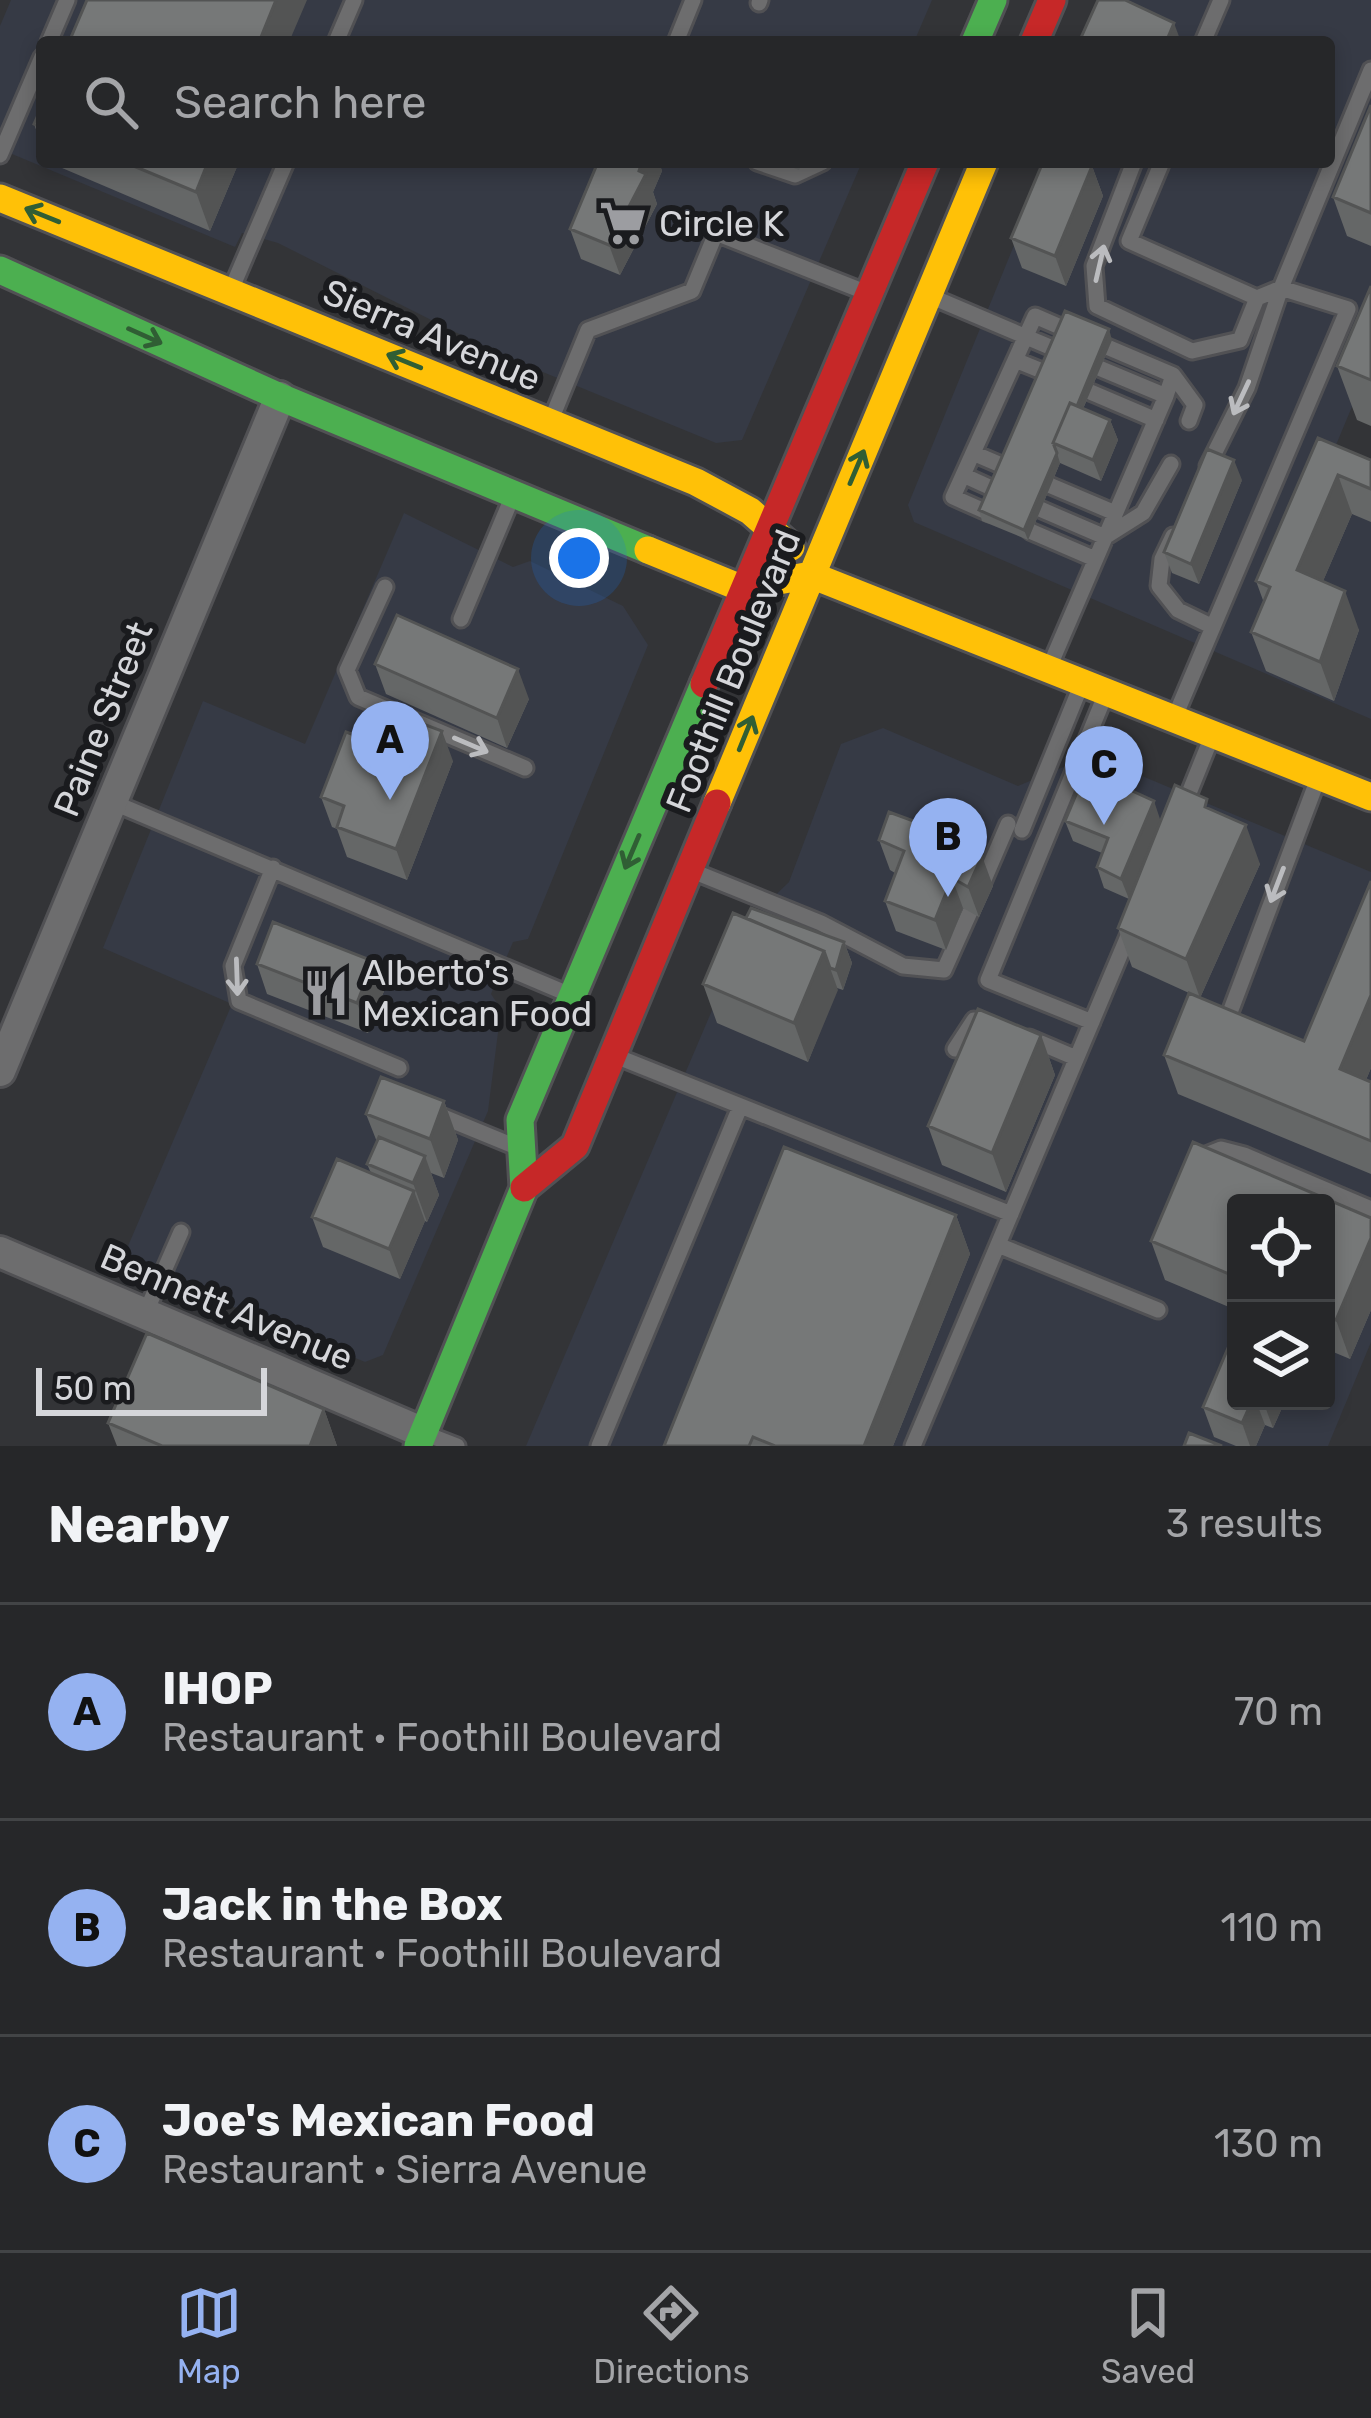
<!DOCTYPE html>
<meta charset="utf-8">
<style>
body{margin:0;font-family:Rubik,sans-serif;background:#323335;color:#f1f3f6}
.controls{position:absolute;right:36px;bottom:36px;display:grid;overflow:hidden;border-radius:12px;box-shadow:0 6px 18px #0003}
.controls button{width:108px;height:108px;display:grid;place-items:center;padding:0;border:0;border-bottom:3px solid #424446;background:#262729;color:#f1f3f6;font:60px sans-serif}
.scale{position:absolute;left:36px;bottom:30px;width:231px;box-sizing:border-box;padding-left:12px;border:6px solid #d5d6da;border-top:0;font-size:33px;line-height:42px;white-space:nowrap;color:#d5d6da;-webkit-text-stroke:9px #1a1b1e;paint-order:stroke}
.you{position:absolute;left:579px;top:558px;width:42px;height:42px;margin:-30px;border:9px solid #fff;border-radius:50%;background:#1a73e8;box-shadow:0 0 0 18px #1a73e833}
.badge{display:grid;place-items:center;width:78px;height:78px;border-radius:50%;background:#95b2f1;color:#111;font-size:39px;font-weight:700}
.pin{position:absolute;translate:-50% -99px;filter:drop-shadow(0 3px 6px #0008)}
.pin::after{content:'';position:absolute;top:63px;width:42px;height:36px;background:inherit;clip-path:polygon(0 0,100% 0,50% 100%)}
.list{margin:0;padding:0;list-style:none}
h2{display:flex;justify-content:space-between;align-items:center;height:156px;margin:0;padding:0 48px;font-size:51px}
h2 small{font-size:39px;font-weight:400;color:#a4a5a8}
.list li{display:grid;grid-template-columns:78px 1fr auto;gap:36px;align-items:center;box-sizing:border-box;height:216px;padding:0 48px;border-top:3px solid #424446}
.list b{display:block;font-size:45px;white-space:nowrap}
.list p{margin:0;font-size:39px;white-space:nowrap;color:#a4a5a8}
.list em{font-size:39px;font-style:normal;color:#a4a5a8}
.icon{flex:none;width:66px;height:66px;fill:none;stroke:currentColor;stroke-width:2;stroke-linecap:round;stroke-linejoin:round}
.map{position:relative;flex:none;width:1371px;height:1446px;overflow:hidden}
.search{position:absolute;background:#262729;box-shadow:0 6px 18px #0003;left:36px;right:36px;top:36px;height:132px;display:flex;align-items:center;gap:30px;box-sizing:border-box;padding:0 42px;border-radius:12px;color:#a4a5a8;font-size:45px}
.sheet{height:804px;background:#262729}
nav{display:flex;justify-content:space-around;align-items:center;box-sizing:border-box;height:168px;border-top:3px solid #424446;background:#262729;font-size:33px;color:#a4a5a8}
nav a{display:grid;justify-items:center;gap:6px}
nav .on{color:#95b2f1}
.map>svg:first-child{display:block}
.built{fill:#363a45;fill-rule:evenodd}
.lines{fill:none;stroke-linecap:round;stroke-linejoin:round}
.lane-casing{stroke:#515154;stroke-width:21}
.street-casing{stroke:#515154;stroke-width:36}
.fast-casing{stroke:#515154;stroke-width:33}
.slow-casing{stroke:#515154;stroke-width:33}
.jam-casing{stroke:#515154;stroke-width:33}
.lane{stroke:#6d6d6e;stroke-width:15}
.street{stroke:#6d6d6e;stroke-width:30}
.fast{stroke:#4caf50;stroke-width:27}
.slow{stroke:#ffc107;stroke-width:27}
.jam{stroke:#c62828;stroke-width:27}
.wall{fill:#656767}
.shaded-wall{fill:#535454}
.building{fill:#767878;stroke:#535454;stroke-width:3}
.oneway{stroke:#305e34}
.oneway2{stroke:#bbbcbf}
.labels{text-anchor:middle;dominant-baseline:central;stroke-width:12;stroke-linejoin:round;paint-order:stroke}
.poi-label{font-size:36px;fill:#d5d6da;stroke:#1a1b1e;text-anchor:start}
.street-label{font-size:36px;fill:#d5d6da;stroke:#1a1b1e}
</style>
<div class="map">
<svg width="1371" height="1446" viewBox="0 0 1371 1446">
<rect width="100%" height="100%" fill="#333437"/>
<!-- built -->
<path class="built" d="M11,0H932L914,42H42V162H862L742,440L716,443L501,355L278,243L242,233L235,247L0,149V26Z
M1116,0H1371V361L1336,445L1371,461V719L914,522L908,505L1048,162H1329V42H1098Z
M404,513L513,567L530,561L623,606L648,645L528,939L513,942L491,994L501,1009L488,1111L383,1355L365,1362L122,1260L232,1004L103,948L203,701L305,744Z
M883,728L1018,786L1092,755L1371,872V1342L1328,1446H526L751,919L789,882L841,744ZM1236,1203H1326V1401H1236Z"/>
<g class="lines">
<defs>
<path id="lane" d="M759,3L760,0
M49,42L67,0
M336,42L354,0
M676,42L693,0
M1203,42L1221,0
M0,155L42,57
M757,162L795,175L823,162
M1134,162L1094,266L1097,306L1192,351L1240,340L1257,298
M1162,162L1129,241L1257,298L1281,288L1371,70
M234,283L286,162
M937,299L1057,350
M1107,347L1173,375L1166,396
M1015,360L1047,373
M1173,375L1195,405L1189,421
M1088,391L1156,420
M551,420L588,330L692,291L716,233L865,292
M973,453L1008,468
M963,475L953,497L989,513
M1049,485L1115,513
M998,491L963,475L1035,316L1065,329
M1040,509L1105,537L1143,513L1171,464
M1030,531L1095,559
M1173,536L1162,559L1159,586L1178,610L1211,626
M385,587L347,670L358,697L525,768
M461,619L511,500
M1051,663L1166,396L1099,368
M1176,714L1348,309L1281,288L1247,388L1208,466
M112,802L568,994
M1183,808L1210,741
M1022,830L1080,688
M273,868L233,966L239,1001L399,1068
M695,872L821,923L903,966L944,970L970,912
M983,882L1008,824
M1092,1022L988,980L1104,698
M1226,1023L1316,784
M1029,1038L1076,1058
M955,1049L974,1020L990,1025
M618,1057L1011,1214
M436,1114L514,1146
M1196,1159L1221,1149L1244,1155L1371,1209
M998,1245L1158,1310
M145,1314L181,1232
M426,1434L457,1446
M599,1446L740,1107
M913,1446L1131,929"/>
<path id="street" d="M0,1071L280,397
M0,1252L424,1433"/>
<path id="fast" d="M975,42L993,0
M0,270L280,397L648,550
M418,1446L524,1188L520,1120L704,684"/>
<path id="slow" d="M0,198L696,482L750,511L791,547
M648,550L741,588L811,575L1371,797
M717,803L984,162"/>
<path id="jam" d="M1034,42L1052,0
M704,684L925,162
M524,1188L575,1146L717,803"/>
</defs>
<!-- lane casing -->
<use href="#lane" class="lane-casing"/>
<!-- street casing -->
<use href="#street" class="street-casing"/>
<!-- fast casing -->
<use href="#fast" class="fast-casing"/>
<!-- slow casing -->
<use href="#slow" class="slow-casing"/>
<!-- jam casing -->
<use href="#jam" class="jam-casing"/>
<!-- lane -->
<use href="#lane" class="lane"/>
<!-- street -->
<use href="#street" class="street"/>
<!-- fast -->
<use href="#fast" class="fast"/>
<!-- slow -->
<use href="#slow" class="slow"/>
<!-- jam -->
<use href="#jam" class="jam"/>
</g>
<!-- wall -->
<path class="wall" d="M1371,105V246L1347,236L1333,197Z
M42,106V146L34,124Z
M48,162H239L210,231Z
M598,162H659L662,171L653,192L657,204L620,275L581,259L570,229Z
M779,162H802L799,170Z
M1092,166L1103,196L1066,286L1022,268L1011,238Z
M1371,286V426L1357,420L1337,366Z
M1112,340L1083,409L1110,420L1118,440L1101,481L1060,463L1028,540L982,521L979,510Z
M1318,438L1371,460V522L1352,514L1323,581L1359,630L1334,701L1266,671L1251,632L1264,603L1256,581Z
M1242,480L1199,584L1172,573L1164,552Z
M375,664L529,699L507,748L386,694Z
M374,742L453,761L407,880L347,857L337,829L332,827L321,797Z
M1135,792L1161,821L1210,809L1260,864L1200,998L1132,967L1118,928L1129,899L1104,888L1097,867L1102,853L1073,841L1065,821Z
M953,816L964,849L993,886L979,917L963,908L946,950L896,931L885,901L895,873L890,870L879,840Z
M1371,881V1068L1366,1080L1371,1082V1174L1178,1094L1164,1055L1304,1041Z
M746,918L844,942L852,963L843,990L837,988L808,1062L717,1023L703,984Z
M257,964L384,991L368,1033L267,994Z
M1041,1035L1055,1075L1006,1192L942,1165L928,1126Z
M444,1101L458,1140L444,1178L431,1173L439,1195L427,1222L425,1221L400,1279L323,1247L312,1217L371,1173L367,1164L377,1142L366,1114Z
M1193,1142L1371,1218V1310L1350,1359L1326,1349V1203H1236V1310L1165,1280L1151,1241Z
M956,1215L970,1254L893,1446H664Z
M1236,1401H1279L1282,1408L1273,1428L1265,1425L1256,1446H1236L1214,1437L1203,1407Z
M324,1409L337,1446H117L108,1423Z"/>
<!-- shaded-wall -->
<path class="shaded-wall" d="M276,0H307L289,42H259Z
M1174,23L1181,42H1166Z
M208,162H239L210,231L196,192Z
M642,162H659L662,171L653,192L657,204L620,275L609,245Z
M1092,166L1103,196L1066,286L1055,256Z
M1109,329L1112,340L1066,449L1060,446Z
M1110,420L1118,440L1101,481L1093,460Z
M1057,453L1060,463L1028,540L1024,530Z
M1234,460L1242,480L1199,584L1191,564Z
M1338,475L1352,514L1311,609L1297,570Z
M1345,591L1359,630L1334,701L1320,662Z
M518,669L529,699L507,748L497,718Z
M442,731L453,761L407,880L396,849Z
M1154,801L1161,822L1129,899L1121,879Z
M953,816L964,846L971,869L946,834Z
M1246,825L1260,864L1200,998L1186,959Z
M982,856L993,886L979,917L968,887Z
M952,878L963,908L946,950L935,920Z
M844,942L852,963L843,990L836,970Z
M824,951L838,990L808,1062L794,1023Z
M373,961L384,991L368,1033L357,1003Z
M1371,995V1068L1354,1108L1340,1069Z
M1041,1035L1055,1075L1006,1192L992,1153Z
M444,1101L458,1140L444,1178L430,1139Z
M425,1156L439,1195L427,1222L413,1183Z
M414,1191L425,1221L400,1279L389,1249Z
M956,1215L970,1254L893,1446H864Z
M1371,1238V1310L1350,1359L1336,1320Z
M1252,1401H1256L1265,1425L1256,1446H1250L1242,1423Z
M1263,1401H1279L1282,1408L1273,1428Z
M324,1409L337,1446H310Z"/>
<!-- building -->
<path class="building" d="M87,0H276L259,42H69Z
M1098,0H1125L1174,23L1166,42H1079Z
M1371,105V213L1333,197Z
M42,106V128L34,124Z
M124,162H208L196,192Z
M598,162H642L639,171L646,174L609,245L570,229Z
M1043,162H1083L1092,166L1055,256L1011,238Z
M1371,286V380L1337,366Z
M1065,311L1109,329L1077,406L1070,403L1053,443L1057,453L1024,530L979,510Z
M1070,403L1110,420L1093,460L1053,443Z
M1318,438L1371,460V489L1338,475L1297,570L1345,591L1320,662L1251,632L1270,587L1256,581Z
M1207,449L1234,460L1191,564L1164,552Z
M397,615L518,669L497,718L375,664Z
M386,710L442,731L396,849L337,827L344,806L321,797L346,732L374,742Z
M1089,764L1131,782L1128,789L1154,801L1121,879L1097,867L1108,838L1065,821Z
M1175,785L1207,799L1205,807L1246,825L1186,959L1118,928Z
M933,809L953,816L946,834L960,839L958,847L982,856L968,887L952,878L935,920L885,901L904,851L879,840L889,812L927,826Z
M1371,881V995L1340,1069L1371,1082V1141L1164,1055L1189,993L1304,1041Z
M751,908L844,942L836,970L830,968L824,951L746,918Z
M733,913L824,951L794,1023L703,984Z
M273,922L373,961L357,1003L257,964Z
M978,1009L1041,1035L992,1153L928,1126Z
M381,1077L444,1101L430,1139L366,1114Z
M379,1137L425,1156L413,1183L367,1164Z
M1193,1142L1371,1218V1238L1336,1320L1326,1316V1203H1236V1277L1151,1241Z
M784,1147L956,1215L864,1446H775L753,1437L749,1446H664Z
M337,1159L414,1191L389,1249L312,1217Z
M1236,1329V1401H1252L1242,1423L1203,1407Z
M147,1333L324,1409L310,1446H162L108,1423Z
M1189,1433L1222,1446H1184Z"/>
<!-- one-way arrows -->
<defs><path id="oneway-shaft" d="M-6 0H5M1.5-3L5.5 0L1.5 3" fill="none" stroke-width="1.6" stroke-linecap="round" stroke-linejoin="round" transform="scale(3)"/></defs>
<g class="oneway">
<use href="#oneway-shaft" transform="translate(42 215) rotate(-158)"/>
<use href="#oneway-shaft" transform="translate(145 336) rotate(24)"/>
<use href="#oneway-shaft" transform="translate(404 361) rotate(-158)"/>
<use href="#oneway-shaft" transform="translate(857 467) rotate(-67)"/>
<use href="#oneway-shaft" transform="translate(746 733) rotate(-68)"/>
<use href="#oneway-shaft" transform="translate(632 852) rotate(113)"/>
</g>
<g class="oneway2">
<use href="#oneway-shaft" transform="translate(1100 263) rotate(-77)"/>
<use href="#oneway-shaft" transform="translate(1241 398) rotate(115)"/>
<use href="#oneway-shaft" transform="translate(471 745) rotate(23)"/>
<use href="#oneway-shaft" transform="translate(1277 885) rotate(111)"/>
<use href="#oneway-shaft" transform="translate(237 977) rotate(88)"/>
</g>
<!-- icons -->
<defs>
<symbol id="supermarket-bare" viewBox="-9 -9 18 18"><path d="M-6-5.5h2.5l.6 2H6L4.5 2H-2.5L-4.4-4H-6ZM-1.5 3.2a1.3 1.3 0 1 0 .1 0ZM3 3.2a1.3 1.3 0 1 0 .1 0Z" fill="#9c9da1" stroke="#1a1b1e" stroke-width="2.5" paint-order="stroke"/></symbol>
<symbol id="restaurant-bare" viewBox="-9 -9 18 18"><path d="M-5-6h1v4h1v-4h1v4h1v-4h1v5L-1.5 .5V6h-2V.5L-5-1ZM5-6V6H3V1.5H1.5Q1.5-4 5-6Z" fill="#9c9da1" stroke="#1a1b1e" stroke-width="2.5" paint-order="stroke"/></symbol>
</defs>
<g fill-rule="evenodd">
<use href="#supermarket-bare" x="590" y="190" width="66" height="66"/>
<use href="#restaurant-bare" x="293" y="960" width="66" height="66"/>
</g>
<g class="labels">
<!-- poi labels -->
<g class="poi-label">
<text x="659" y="223">Circle K</text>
<text x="362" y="972">Alberto's<tspan x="362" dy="41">Mexican Food</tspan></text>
</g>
<!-- street labels -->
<g class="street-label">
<text transform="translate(432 335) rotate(23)">Sierra Avenue</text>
<text transform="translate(733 671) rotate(-68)">Foothill Boulevard</text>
<text transform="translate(103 719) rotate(-68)">Paine Street</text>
<text transform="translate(227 1307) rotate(23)">Bennett Avenue</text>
</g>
</g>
</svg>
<div class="controls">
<button><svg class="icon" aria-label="locate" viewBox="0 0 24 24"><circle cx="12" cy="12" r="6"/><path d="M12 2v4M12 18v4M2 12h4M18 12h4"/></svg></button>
<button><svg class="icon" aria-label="layers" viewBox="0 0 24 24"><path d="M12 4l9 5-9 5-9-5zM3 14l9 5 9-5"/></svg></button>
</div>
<div class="scale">50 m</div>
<div class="you"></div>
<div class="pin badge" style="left:390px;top:800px">A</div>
<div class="pin badge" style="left:948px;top:897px">B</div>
<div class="pin badge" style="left:1104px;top:825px">C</div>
<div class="search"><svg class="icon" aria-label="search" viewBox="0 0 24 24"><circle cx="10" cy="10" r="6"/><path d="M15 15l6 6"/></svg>Search here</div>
</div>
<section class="sheet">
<h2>Nearby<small>3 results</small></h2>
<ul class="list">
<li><span class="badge">A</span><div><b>IHOP</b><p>Restaurant · Foothill Boulevard</p></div><em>70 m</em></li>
<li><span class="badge">B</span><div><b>Jack in the Box</b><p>Restaurant · Foothill Boulevard</p></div><em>110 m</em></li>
<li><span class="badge">C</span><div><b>Joe's Mexican Food</b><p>Restaurant · Sierra Avenue</p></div><em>130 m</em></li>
</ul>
</section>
<nav>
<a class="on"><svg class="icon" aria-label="map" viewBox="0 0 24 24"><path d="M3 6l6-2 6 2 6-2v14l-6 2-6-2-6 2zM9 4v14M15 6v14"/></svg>Map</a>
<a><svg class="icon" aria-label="directions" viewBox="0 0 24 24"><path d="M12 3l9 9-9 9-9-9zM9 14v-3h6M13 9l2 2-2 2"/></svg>Directions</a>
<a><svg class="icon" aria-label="saved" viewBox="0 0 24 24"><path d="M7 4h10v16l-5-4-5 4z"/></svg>Saved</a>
</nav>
